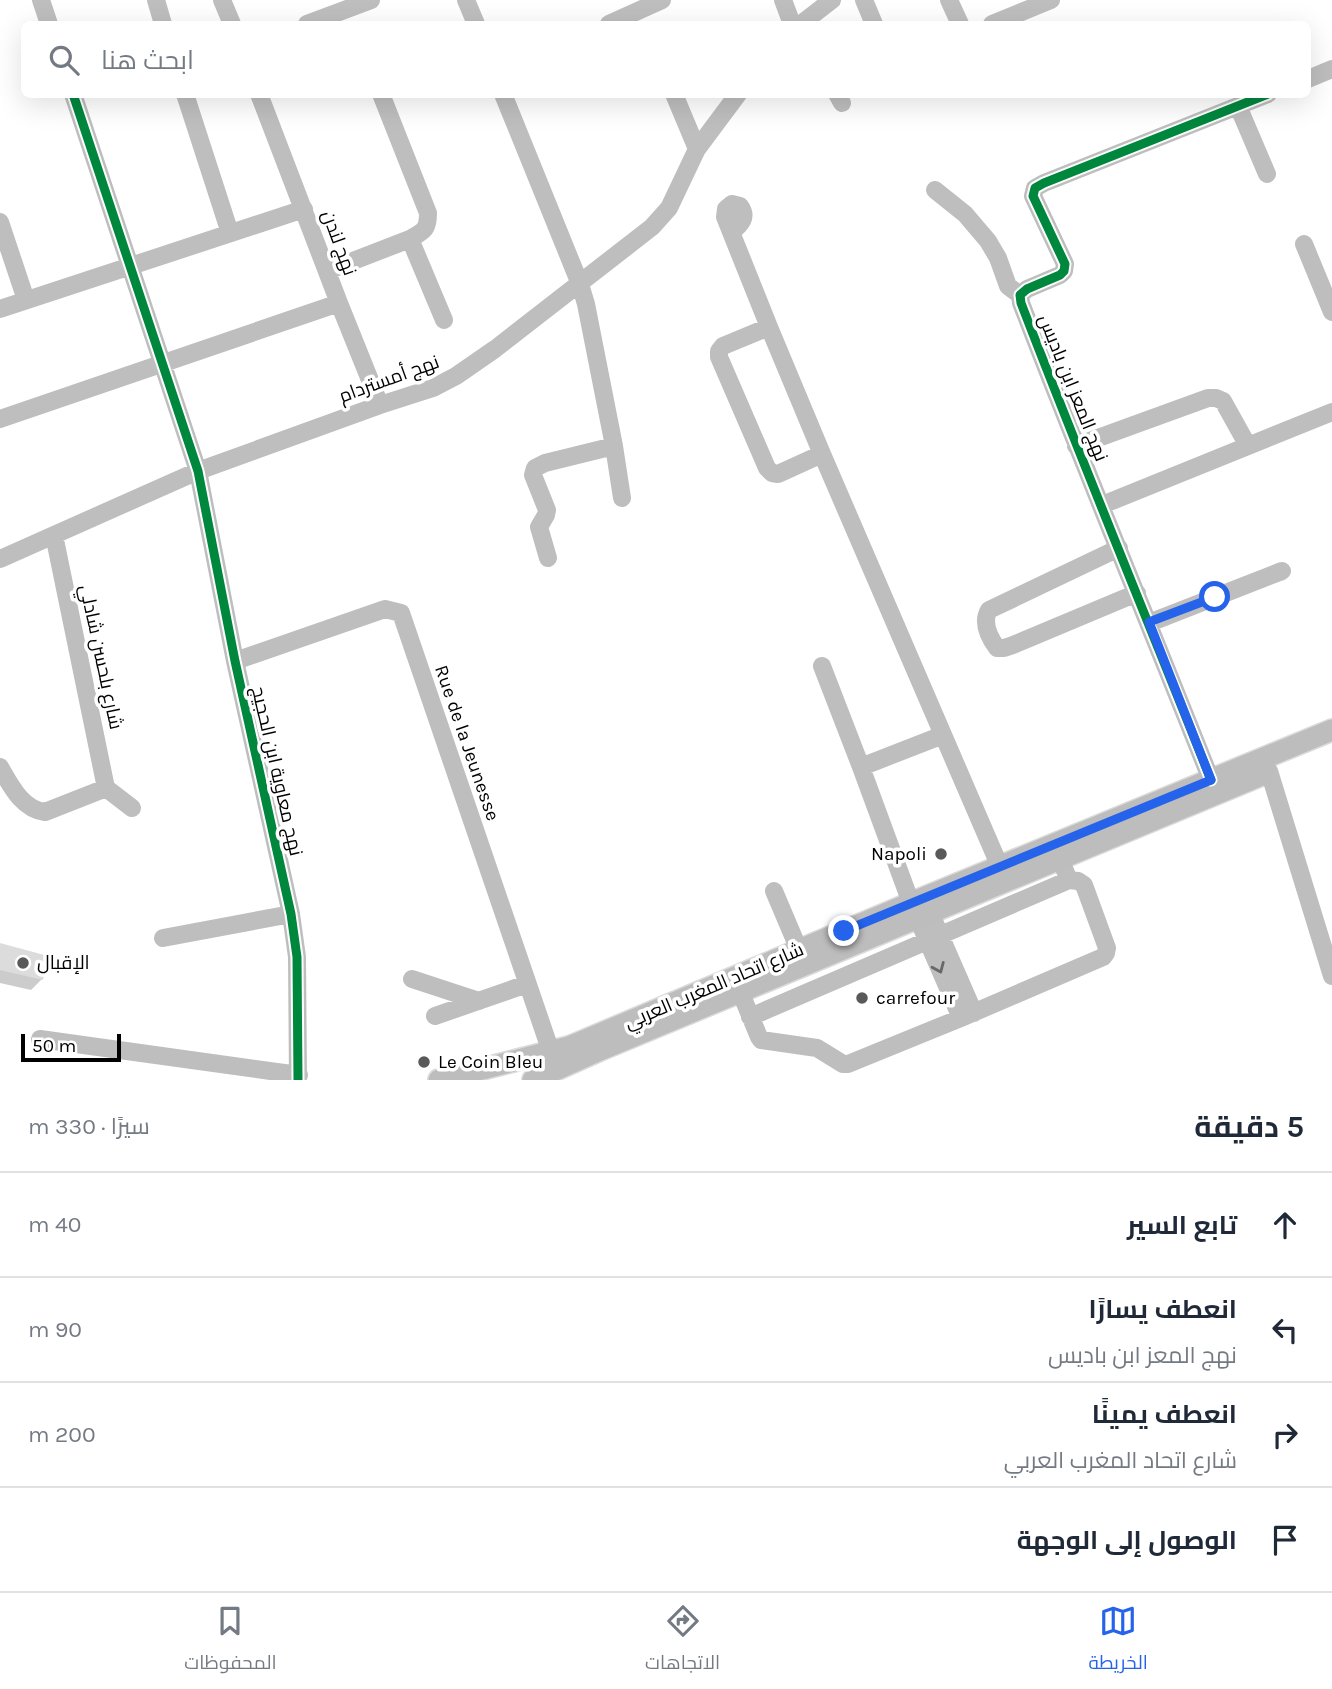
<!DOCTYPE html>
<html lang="ar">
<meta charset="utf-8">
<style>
body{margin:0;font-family:Karla,Cairo,sans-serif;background:#f2f2f3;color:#1f2937;direction:rtl}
.scale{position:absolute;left:21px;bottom:18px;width:100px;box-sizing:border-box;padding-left:7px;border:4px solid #000;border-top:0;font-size:19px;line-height:24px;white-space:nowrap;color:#000;-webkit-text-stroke:5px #fff;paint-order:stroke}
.stop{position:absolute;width:21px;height:21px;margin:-16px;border:5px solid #2563eb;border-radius:50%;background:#fff}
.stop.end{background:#2563eb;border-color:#fff;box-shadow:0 2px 7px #0008}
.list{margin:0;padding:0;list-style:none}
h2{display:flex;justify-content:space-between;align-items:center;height:91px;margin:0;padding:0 28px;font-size:30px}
h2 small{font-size:23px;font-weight:400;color:#747a83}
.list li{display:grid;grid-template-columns:46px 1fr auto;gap:21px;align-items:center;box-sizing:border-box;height:105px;padding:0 28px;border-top:2px solid #e0e1e3}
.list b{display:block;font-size:26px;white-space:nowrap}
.list p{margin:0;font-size:23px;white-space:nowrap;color:#747a83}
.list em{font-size:23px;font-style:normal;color:#747a83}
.icon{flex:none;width:38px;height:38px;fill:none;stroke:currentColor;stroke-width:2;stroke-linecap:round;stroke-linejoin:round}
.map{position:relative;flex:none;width:1332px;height:1080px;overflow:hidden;direction:ltr}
.search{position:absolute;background:#fff;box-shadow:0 7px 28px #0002;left:21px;right:21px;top:21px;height:77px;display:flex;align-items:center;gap:18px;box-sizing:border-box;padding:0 24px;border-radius:10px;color:#747a83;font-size:26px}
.sheet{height:511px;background:#fff}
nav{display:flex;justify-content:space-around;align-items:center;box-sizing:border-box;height:98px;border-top:2px solid #e0e1e3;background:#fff;font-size:19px;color:#747a83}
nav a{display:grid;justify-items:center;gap:4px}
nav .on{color:#2563eb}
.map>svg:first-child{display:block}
.shadow{fill:#0003}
.building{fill:#dcdcdc}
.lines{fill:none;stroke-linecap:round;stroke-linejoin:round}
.major-casing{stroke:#dbdbdb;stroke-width:24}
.minor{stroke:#bebebe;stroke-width:18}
.major{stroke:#bdbdbd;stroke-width:21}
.cycleway-casing{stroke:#fff;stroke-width:13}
.cycleway{stroke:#00873e;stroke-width:9}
.oneway{stroke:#686868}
.route{stroke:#2563eb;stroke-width:9}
.poi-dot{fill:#595959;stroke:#fff;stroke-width:2.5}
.labels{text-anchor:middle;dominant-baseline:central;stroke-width:7;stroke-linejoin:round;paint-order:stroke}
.street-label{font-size:19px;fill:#000;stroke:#fff}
.poi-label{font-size:19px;fill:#000;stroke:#fff;text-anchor:start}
</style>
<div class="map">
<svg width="1332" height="1080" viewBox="0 0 1332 1080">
<rect width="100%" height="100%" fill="#fff"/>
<!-- shadow -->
<path class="shadow" d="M0,945L42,979L31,990L0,983Z"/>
<!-- building -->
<path class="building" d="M0,943L48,956L43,980L0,970Z"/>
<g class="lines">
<defs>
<path id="major" d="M439,1080L569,1047L911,903L1332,730
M533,1080L600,1050L1264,774"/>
</defs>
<!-- major casing -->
<use href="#major" class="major-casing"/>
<!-- minor -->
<path class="minor" d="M41,0L49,24
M156,0L163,24
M222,0L232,24
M466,0L476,24
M783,0L792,24
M864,0L874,24
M949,0L960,24
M307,24L371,0
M609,24L662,0
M801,24L832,0
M992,24L1051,0
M1308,79L1332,69
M73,94L198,471L235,661L291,914L297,957L298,1080
M185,94L230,233
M259,94L339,303L380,405
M503,94L580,284L586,304L614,446L622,498
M674,94L697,149
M837,94L842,103
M1238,106L1267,174
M935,190L965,214L988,241L998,258L1008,286L1020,295
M0,222L26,300
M731,232C741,225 748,217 740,206L732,204L726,209L725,217L769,327L822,454L1000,867
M410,239L444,320
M1304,244L1332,312
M327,271L410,239C424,231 428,230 428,213L381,94
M0,309L304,209
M769,327L723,346L719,351V357L767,468L772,473L778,474L822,454
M0,419L339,303
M1076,446L1208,398H1216L1223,401L1248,446
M1102,505L1332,412
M54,535L106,788L132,808
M1119,548L989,610C982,622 989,637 997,648H1004L1013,645L1137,593
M548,558L539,527L546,515L547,510L533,475L535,468L545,463L614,446
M0,559L198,471L380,405L433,388L456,376L495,349L652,227L669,208L697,149L738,94
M1149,623L1282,571
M235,661L385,609L401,613L551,1052
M822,666L861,767L911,903L961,1018
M0,767C11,786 22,809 45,812L106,788
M861,767L943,735
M1269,771L1332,976
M1211,780C1148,621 1082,462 1021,303L1020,295L1027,289L1060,275L1064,271L1065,264L1033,196L1035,188L1044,183L1268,94
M774,891L799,950
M930,912L974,1013
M163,938L291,914
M412,979L479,1001
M740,991L759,1037L761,1040L817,1048L843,1064H848L961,1018L1103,957L1106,953L1107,948L1084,885L1078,881L1069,880L1060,859
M435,1016L527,984
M750,1017L1069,880
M40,1039L299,1075"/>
<!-- major -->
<use href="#major" class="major"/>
<defs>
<path id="cycleway" d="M73,94L198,471L235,661L291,914L297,957L298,1080
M1211,780C1148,621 1082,462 1021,303L1020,295L1027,289L1060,275L1064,271L1065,264L1033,196L1035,188L1044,183L1268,94"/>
</defs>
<!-- cycleway casing -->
<use href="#cycleway" class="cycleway-casing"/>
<!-- cycleway -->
<use href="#cycleway" class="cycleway"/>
</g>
<!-- one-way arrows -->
<defs><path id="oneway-chevron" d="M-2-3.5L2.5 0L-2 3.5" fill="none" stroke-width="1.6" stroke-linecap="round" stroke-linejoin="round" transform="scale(1.75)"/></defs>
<use class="oneway" href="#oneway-chevron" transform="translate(939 968) rotate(67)"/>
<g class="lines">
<!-- route -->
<path class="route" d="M844,931L1211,780L1149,622L1215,597"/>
</g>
<!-- markers -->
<g class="poi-dot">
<circle cx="941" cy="854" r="7"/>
<circle cx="23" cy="963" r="7"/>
<circle cx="862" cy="998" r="7"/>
<circle cx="424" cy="1062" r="7"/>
</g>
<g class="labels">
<!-- street labels -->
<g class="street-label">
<text transform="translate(339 243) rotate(70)">نهج لندن</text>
<text transform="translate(389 379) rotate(-20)">نهج أمستردام</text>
<text transform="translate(1073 388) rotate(68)">نهج المعز ابن باديس</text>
<text transform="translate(101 657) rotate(78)">شارع بلحسن شادلي</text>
<text transform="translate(467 743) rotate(71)">Rue de la Jeunesse</text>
<text transform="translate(277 771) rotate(77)">نهج معاوية ابن الحجيج</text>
<text transform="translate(714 986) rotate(-23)">شارع اتحاد المغرب العربي</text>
</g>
<!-- poi labels -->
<g class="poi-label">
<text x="927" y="854" text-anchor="end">Napoli</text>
<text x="37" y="963">الإقبال</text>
<text x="876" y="998">carrefour</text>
<text x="438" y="1062">Le Coin Bleu</text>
</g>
</g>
</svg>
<div class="scale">50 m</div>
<div class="stop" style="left:1215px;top:597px"></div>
<div class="stop end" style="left:844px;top:931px"></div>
<div class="search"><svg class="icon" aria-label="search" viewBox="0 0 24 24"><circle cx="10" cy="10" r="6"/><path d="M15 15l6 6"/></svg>ابحث هنا</div>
</div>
<section class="sheet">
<h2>5 دقيقة<small>سيرًا · 330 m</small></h2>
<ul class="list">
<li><svg class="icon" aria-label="ahead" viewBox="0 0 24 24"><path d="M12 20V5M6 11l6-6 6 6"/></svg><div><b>تابع السير</b></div><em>40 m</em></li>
<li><svg class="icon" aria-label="left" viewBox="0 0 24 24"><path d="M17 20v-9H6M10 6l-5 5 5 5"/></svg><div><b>انعطف يسارًا</b><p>نهج المعز ابن باديس</p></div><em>90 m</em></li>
<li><svg class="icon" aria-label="right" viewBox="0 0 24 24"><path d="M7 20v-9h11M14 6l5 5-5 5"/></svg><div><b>انعطف يمينًا</b><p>شارع اتحاد المغرب العربي</p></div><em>200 m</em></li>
<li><svg class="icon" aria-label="arrive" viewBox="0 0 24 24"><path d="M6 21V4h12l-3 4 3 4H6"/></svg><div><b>الوصول إلى الوجهة</b></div></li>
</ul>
</section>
<nav>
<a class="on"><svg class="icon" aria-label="map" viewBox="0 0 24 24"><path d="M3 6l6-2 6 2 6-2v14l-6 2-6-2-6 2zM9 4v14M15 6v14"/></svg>الخريطة</a>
<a><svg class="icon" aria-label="directions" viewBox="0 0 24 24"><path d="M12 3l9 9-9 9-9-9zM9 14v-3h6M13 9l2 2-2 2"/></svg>الاتجاهات</a>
<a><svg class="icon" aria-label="saved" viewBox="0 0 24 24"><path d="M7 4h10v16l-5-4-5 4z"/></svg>المحفوظات</a>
</nav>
